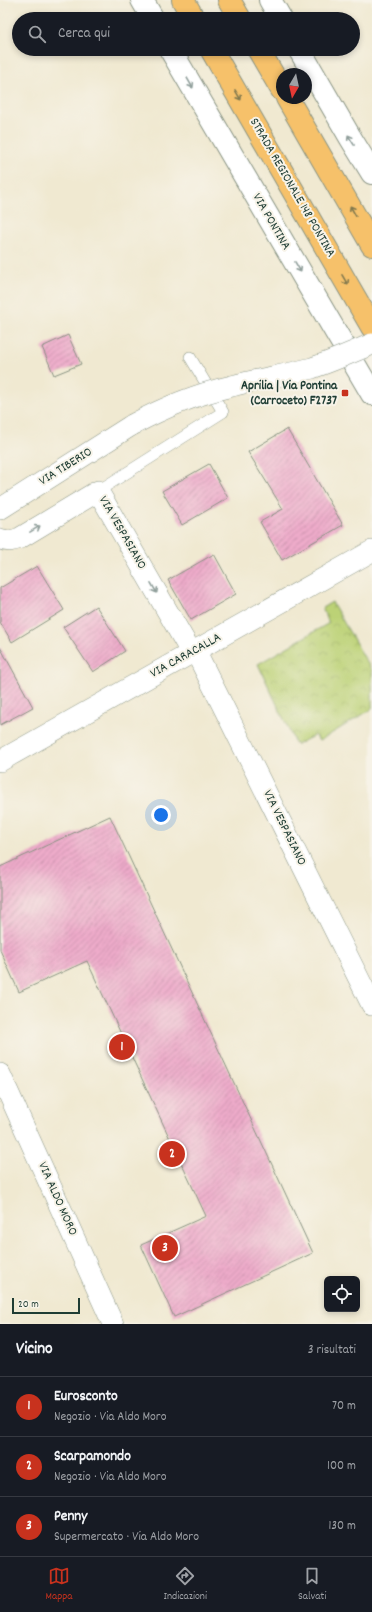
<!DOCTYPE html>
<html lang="it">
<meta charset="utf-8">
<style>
body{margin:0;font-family:Dekko,sans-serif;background:#20242c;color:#f1f3f6}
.controls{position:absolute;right:12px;bottom:12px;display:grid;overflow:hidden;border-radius:6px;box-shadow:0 2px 6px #0003}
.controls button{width:36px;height:36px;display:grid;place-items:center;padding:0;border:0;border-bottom:1px solid #363941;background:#171b24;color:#f1f3f6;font:20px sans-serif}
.compass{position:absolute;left:276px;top:68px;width:36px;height:36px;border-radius:50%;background:#171b24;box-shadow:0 2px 6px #0003;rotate:189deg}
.scale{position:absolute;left:12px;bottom:10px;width:68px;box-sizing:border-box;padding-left:4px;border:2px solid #1f3d34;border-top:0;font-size:11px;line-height:14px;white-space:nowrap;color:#1f3d34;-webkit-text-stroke:3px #f7f3e8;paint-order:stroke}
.you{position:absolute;left:161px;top:815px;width:14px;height:14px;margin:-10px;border:3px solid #fff;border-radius:50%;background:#1a73e8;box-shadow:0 0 0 6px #1a73e833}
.badge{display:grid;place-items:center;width:26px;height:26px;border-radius:50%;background:#c8321e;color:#fff;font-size:13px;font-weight:700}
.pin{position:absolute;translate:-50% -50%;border:2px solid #fff;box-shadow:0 1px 4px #0006}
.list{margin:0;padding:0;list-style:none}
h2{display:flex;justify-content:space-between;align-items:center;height:52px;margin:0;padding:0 16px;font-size:17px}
h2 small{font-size:13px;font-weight:400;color:#9ea1a6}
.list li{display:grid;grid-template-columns:26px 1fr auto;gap:12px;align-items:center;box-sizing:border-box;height:60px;padding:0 16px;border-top:1px solid #363941}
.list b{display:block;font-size:15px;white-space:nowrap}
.list p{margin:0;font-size:13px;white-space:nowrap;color:#9ea1a6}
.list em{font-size:13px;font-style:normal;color:#9ea1a6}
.icon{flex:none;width:22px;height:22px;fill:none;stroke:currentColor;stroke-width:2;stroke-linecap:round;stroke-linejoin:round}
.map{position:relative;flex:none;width:372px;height:1324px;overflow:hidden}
.search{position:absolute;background:#171b24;box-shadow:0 2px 6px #0003;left:12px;right:12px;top:12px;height:44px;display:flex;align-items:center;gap:10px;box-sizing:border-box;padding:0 14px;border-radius:22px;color:#9ea1a6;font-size:15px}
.sheet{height:232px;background:#171b24}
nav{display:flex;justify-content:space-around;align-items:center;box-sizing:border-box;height:56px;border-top:1px solid #363941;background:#171b24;font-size:11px;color:#9ea1a6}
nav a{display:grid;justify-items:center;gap:2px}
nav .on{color:#c8321e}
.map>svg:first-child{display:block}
.park{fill:url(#park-crowns);stroke:#6e8855}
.building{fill:url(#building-hatch)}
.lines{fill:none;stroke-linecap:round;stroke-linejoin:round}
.service-casing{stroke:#889382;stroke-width:12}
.minor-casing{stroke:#889382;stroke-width:22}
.tertiary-casing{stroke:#889382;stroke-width:24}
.trunk-casing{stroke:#889382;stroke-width:24}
.service{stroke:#fff;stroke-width:11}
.minor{stroke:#fff;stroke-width:21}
.tertiary{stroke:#fff;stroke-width:22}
.trunk{stroke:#f6c16b;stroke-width:22}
.minor-bridge-casing{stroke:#889382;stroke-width:22;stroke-linecap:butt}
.minor-bridge{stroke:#fff;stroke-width:21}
.oneway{stroke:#8f9e9a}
.oneway2{stroke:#80784d}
.poi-dot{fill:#c8321e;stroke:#f7f3e8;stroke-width:1.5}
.labels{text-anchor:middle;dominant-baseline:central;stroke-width:4;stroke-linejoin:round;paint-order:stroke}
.street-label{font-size:13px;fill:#1f3d34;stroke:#f7f3e8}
.poi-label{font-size:13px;font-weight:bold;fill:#1f3d34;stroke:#f7f3e8;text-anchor:end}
</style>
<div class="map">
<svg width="372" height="1324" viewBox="0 0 372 1324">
<defs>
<pattern id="park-crowns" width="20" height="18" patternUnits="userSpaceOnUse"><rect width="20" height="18" fill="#bcd276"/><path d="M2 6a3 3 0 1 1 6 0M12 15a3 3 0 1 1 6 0" fill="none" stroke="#a1b567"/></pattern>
<pattern id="building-hatch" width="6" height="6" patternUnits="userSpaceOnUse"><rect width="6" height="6" fill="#eeabca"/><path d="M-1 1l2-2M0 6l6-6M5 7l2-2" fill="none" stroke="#c08ca5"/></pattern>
</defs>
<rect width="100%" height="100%" fill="#f7f3e8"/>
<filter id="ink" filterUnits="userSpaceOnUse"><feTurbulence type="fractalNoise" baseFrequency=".025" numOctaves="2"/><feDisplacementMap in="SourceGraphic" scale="8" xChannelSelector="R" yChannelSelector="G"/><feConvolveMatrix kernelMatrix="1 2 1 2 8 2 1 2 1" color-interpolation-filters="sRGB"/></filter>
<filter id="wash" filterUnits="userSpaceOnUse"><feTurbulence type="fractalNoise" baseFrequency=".012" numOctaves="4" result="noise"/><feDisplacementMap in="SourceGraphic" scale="16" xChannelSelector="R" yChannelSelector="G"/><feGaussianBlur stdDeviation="0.9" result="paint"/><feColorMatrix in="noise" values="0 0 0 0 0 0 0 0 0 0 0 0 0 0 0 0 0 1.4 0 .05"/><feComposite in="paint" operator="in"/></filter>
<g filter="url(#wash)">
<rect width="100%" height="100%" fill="#f0e9d1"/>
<!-- park -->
<path class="park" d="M332,602L372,671V709L319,741L315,735L296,745L258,664L329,623L322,608Z"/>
<g id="blocks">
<!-- building -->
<path class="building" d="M68,335L81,364L54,375L42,347Z
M287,429L343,525L282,560L260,522L283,509L248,452Z
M209,464L228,498L182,525L162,491Z
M214,554L236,594L191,620L168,580Z
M37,566L64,610L12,642L0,622V588Z
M96,606L125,651L93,672L63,627Z
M0,647L33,707L0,725Z
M110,816L313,1253L174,1317L141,1245L206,1216L87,961L19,992L0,950V867Z"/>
</g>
</g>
<g filter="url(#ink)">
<use href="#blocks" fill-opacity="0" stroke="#889382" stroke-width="1"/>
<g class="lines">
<defs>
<path id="service" d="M98,491L223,412L190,357"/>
<path id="minor" d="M0,509L132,425
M0,539C8,542 13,541 20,538L98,491L191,652
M195,650L372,1005
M0,761L372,551
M0,1074L113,1324"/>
<path id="tertiary" d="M142,0L153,19
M270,0L281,19
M170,49L372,394
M299,49L350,137L372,173"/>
<path id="trunk" d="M183,0L194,19
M229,0L240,19
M211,49L372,327
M258,49L282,90
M287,98L372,245"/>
</defs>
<!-- service casing -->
<use href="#service" class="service-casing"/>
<!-- minor casing -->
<use href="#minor" class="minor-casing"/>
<!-- tertiary casing -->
<use href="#tertiary" class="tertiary-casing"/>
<!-- trunk casing -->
<use href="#trunk" class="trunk-casing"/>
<!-- service -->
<use href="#service" class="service"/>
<!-- minor -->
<use href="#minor" class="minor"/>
<!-- tertiary -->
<use href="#tertiary" class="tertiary"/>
<!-- trunk -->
<use href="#trunk" class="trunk"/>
<defs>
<path id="minor-bridge" d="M132,425C163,408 197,394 232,386C258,379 286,375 312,368C333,361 353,352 372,344"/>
</defs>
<!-- minor-bridge casing -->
<use href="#minor-bridge" class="minor-bridge-casing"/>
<!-- minor-bridge -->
<use href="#minor-bridge" class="minor-bridge"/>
</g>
<!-- one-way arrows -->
<defs><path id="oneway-shaft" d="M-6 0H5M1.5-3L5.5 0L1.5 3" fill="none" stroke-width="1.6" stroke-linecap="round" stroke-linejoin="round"/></defs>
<g class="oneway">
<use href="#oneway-shaft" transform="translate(190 83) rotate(60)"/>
<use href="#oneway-shaft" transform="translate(351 140) rotate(-122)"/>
<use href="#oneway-shaft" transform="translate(298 267) rotate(60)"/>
<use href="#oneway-shaft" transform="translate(35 529) rotate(-31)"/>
<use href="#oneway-shaft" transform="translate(154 588) rotate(60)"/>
</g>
<g class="oneway2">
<use href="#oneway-shaft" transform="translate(238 95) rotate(60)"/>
<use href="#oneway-shaft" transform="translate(353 211) rotate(-119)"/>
<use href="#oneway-shaft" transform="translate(345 280) rotate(60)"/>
</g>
</g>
<!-- markers -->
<rect class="poi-dot" x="341" y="389" width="8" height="8" rx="2"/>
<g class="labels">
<!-- street labels -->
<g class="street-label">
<text transform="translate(292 188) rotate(60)">STRADA REGIONALE 148 PONTINA</text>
<text transform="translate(271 222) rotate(60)">VIA PONTINA</text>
<text transform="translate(66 467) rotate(-32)">VIA TIBERIO</text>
<text transform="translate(122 533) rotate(60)">VIA VESPASIANO</text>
<text transform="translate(186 656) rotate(-29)">VIA CARACALLA</text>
<text transform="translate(284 828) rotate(64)">VIA VESPASIANO</text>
<text transform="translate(57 1199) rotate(66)">VIA ALDO MORO</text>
</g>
<!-- poi labels -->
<g class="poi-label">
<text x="337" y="386">Aprilia | Via Pontina<tspan x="337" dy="15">(Carroceto) F2737</tspan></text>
</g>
</g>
</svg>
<div class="controls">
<button><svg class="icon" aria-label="locate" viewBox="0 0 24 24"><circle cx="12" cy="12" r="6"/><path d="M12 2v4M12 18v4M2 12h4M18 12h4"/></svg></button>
</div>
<svg class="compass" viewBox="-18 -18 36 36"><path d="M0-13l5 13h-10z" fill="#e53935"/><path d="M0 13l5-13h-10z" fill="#9ea1a6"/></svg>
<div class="scale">20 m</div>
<div class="you"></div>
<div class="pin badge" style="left:122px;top:1047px">1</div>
<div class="pin badge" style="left:172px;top:1154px">2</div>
<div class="pin badge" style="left:165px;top:1248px">3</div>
<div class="search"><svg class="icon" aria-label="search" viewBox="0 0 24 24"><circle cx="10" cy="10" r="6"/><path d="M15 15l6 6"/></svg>Cerca qui</div>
</div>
<section class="sheet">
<h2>Vicino<small>3 risultati</small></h2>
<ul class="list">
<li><span class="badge">1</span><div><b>Eurosconto</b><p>Negozio · Via Aldo Moro</p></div><em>70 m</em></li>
<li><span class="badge">2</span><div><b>Scarpamondo</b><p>Negozio · Via Aldo Moro</p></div><em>100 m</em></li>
<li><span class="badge">3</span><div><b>Penny</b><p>Supermercato · Via Aldo Moro</p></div><em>130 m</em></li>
</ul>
</section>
<nav>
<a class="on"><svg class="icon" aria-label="map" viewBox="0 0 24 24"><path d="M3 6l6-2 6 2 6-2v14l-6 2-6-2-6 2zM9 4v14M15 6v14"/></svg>Mappa</a>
<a><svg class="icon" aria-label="directions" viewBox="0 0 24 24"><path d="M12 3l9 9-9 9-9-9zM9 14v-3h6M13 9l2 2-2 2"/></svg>Indicazioni</a>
<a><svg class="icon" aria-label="saved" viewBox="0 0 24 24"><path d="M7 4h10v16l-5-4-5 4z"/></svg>Salvati</a>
</nav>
